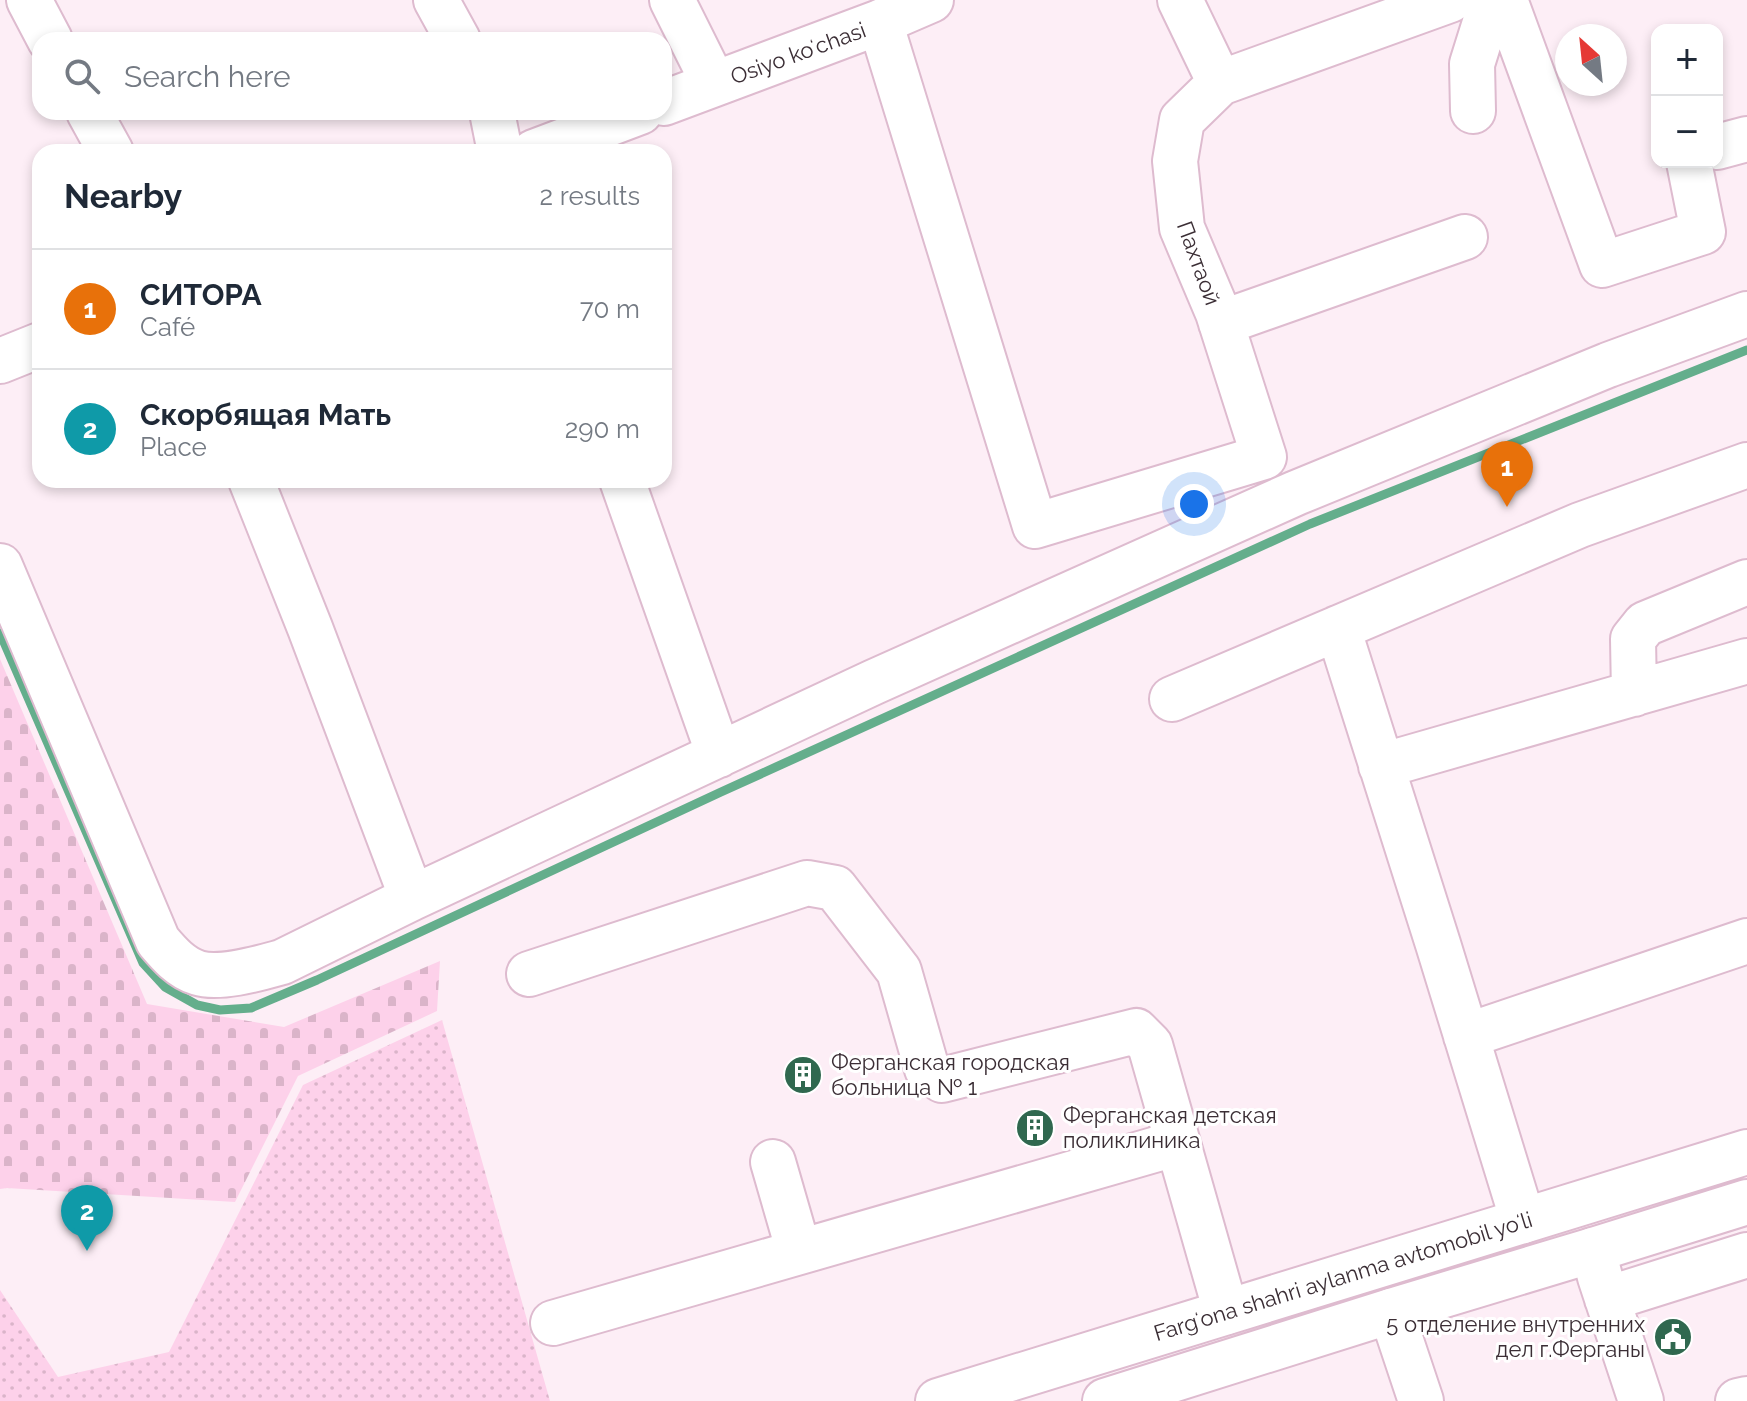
<!DOCTYPE html>
<meta charset="utf-8">
<style>
body{margin:0;font-family:Raleway,sans-serif;background:#f6f6f7;color:#1f2937}
.controls{position:absolute;right:24px;top:24px;display:grid;overflow:hidden;border-radius:16px;box-shadow:0 4px 12px #0003}
.controls button{width:72px;height:72px;display:grid;place-items:center;padding:0;border:0;border-bottom:2px solid #e0e1e3;background:#fff;color:#1f2937;font:40px sans-serif}
.compass{position:absolute;left:1555px;top:24px;width:72px;height:72px;border-radius:50%;background:#fff;box-shadow:0 4px 12px #0003;rotate:333deg}
.you{position:absolute;left:1194px;top:504px;width:28px;height:28px;margin:-20px;border:6px solid #fff;border-radius:50%;background:#1a73e8;box-shadow:0 0 0 12px #1a73e833}
.badge{display:grid;place-items:center;width:52px;height:52px;border-radius:50%;background:#0b8043;color:#fff;font-size:26px;font-weight:700}
.pin{position:absolute;translate:-50% -66px;filter:drop-shadow(0 2px 4px #0008)}
.pin::after{content:'';position:absolute;top:42px;width:28px;height:24px;background:inherit;clip-path:polygon(0 0,100% 0,50% 100%)}
.list{margin:0;padding:0;list-style:none}
h2{display:flex;justify-content:space-between;align-items:center;height:104px;margin:0;padding:0 32px;font-size:34px}
h2 small{font-size:26px;font-weight:400;color:#747a83}
.list li{display:grid;grid-template-columns:52px 1fr auto;gap:24px;align-items:center;box-sizing:border-box;height:120px;padding:0 32px;border-top:2px solid #e0e1e3}
.list b{display:block;font-size:30px;white-space:nowrap}
.list p{margin:0;font-size:26px;white-space:nowrap;color:#747a83}
.list em{font-size:26px;font-style:normal;color:#747a83}
.icon{flex:none;width:44px;height:44px;fill:none;stroke:currentColor;stroke-width:2;stroke-linecap:round;stroke-linejoin:round}
.map{position:relative;flex:none;width:1747px;height:1401px;overflow:hidden}
.search{position:absolute;background:#fff;box-shadow:0 4px 12px #0003;left:32px;top:32px;width:640px;height:88px;display:flex;align-items:center;gap:20px;box-sizing:border-box;padding:0 28px;border-radius:24px;color:#747a83;font-size:30px}
.panel{position:absolute;background:#fff;box-shadow:0 4px 12px #0003;left:32px;top:144px;width:640px;height:344px;border-radius:24px}
.map>svg:first-child{display:block}
.grass{fill:url(#grass-dots)}
.cemetery{fill:url(#cemetery-stones)}
.lines{fill:none;stroke-linecap:round;stroke-linejoin:round}
.stream{stroke:#64ae8c;stroke-width:9}
.minor-casing{stroke:#debbcf;stroke-width:48}
.highway-casing{stroke:#debbcf;stroke-width:48}
.minor{stroke:#fff;stroke-width:44}
.highway{stroke:#fff;stroke-width:44}
.labels{text-anchor:middle;dominant-baseline:central;stroke-width:6;stroke-linejoin:round;paint-order:stroke}
.street-label{font-size:22px;fill:#3b2e35;stroke:#fff}
.poi-label{font-size:22px;fill:#3b2e35;stroke:#fff;text-anchor:start}
</style>
<div class="map">
<svg width="1747" height="1401" viewBox="0 0 1747 1401">
<defs>
<pattern id="grass-dots" width="8" height="8" patternUnits="userSpaceOnUse" patternTransform="scale(2)"><rect width="8" height="8" fill="#fdd1ea"/><path d="M2 2h.1M6 6h.1" fill="none" stroke="#dab4c9" stroke-width="1.8" stroke-linecap="round"/></pattern>
<pattern id="cemetery-stones" width="16" height="16" patternUnits="userSpaceOnUse" patternTransform="scale(2)"><rect width="16" height="16" fill="#fdd1ea"/><path d="M2 7V4a2 2 0 0 1 4 0v3zM10 15v-3a2 2 0 0 1 4 0v3z" fill="#dab4c9"/></pattern>
</defs>
<rect width="100%" height="100%" fill="#fdeef6"/>
<!-- grass -->
<path class="grass" d="M442,1020L550,1401H0V1290L58,1377L169,1352L303,1085Z"/>
<!-- cemetery -->
<path class="cemetery" d="M0,659L147,1004L284,1027L440,961L437,1011L298,1076L235,1202L7,1188L0,1189Z"/>
<g class="lines">
<!-- stream -->
<path class="stream" d="M0,633L143,963L165,987L197,1005L220,1010L251,1008L317,980L721,792L1310,524L1747,350"/>
<defs>
<path id="minor" d="M29,0L50,40
M436,0L458,40
M672,0L714,84
M1180,0L1220,83
M1505,0L1602,265L1703,232L1689,162
M880,22L1035,526L1264,457L1218,313L1182,228L1175,161L1182,120L1220,83L1450,0
M664,103L880,22L931,0
M1473,111L1472,64L1492,0
M89,112L111,152
M492,112L500,152
M1717,147L1747,139
M534,152L640,112
M1221,323L1465,237
M0,361L40,345
M251,480L310,628L412,898
M622,480L719,755
M0,566L158,941C169,954 181,968 198,973C220,980 260,968 282,962L412,898L874,682L1296,493L1608,365L1747,314
M1338,628L1438,944L1523,1221
M1634,694L1633,639L1645,624L1747,582
M1172,699L1580,525L1747,465
M1381,766L1747,661
M529,974L807,883L835,888L899,971L927,1069L942,1080L1136,1031L1150,1045L1226,1312
M1466,1036L1747,941
M773,1162L799,1252
M1593,1250L1600,1277L1641,1401
M1607,1299L1747,1255
M1391,1311L1421,1401
M553,1323L1178,1143
M1738,1401L1747,1399"/>
<path id="highway" d="M938,1401L1747,1152
M1105,1401L1391,1311L1593,1250L1747,1202"/>
</defs>
<!-- minor casing -->
<use href="#minor" class="minor-casing"/>
<!-- highway casing -->
<use href="#highway" class="highway-casing"/>
<!-- minor -->
<use href="#minor" class="minor"/>
<!-- highway -->
<use href="#highway" class="highway"/>
</g>
<!-- icons -->
<defs>
<symbol id="building-disc" viewBox="-11 -11 22 22"><circle r="9.5" fill="#30684f" stroke="#fff"/><path d="M-4-6H4V6H1V3H-1V6H-4ZM-2.5-4.3h1.7v1.8h-1.7ZM.8-4.3h1.7v1.8H.8ZM-2.5-1h1.7V.8h-1.7ZM.8-1h1.7V.8H.8Z" fill="#fff"/></symbol>
<symbol id="civic-disc" viewBox="-11 -11 22 22"><circle r="9.5" fill="#30684f" stroke="#fff"/><path d="M-.6-6.5H3V-4.5H.6V-3L4-1V1h2V6H-6V1h2V-1L-.6-3ZM-1.2 2.5V6h2.4V2.5Z" fill="#fff"/></symbol>
</defs>
<g fill-rule="evenodd">
<use href="#building-disc" x="781" y="1053" width="44" height="44"/>
<use href="#building-disc" x="1013" y="1106" width="44" height="44"/>
<use href="#civic-disc" x="1651" y="1315" width="44" height="44"/>
</g>
<g class="labels">
<!-- street labels -->
<g class="street-label">
<text transform="translate(798 53) rotate(-20)">Osiyo koʻchasi</text>
<text transform="translate(1199 263) rotate(70)">Пахтаой</text>
<text transform="translate(1343 1276) rotate(-17)">Fargʻona shahri aylanma avtomobil yoʻli</text>
</g>
<!-- poi labels -->
<g class="poi-label">
<text x="831" y="1062">Ферганская городская<tspan x="831" dy="25">больница № 1</tspan></text>
<text x="1063" y="1115">Ферганская детская<tspan x="1063" dy="25">поликлиника</tspan></text>
<text x="1645" y="1324" text-anchor="end">5 отделение внутренних<tspan x="1645" dy="25">дел г.Ферганы</tspan></text>
</g>
</g>
</svg>
<div class="controls">
<button>+</button>
<button>−</button>
</div>
<svg class="compass" viewBox="-18 -18 36 36"><path d="M0-13l5 13h-10z" fill="#e53935"/><path d="M0 13l5-13h-10z" fill="#747a83"/></svg>
<div class="you"></div>
<div class="pin badge" style="left:1507px;top:507px;background:#e8710a">1</div>
<div class="pin badge" style="left:87px;top:1251px;background:#0f9aa8">2</div>
<div class="search"><svg class="icon" aria-label="search" viewBox="0 0 24 24"><circle cx="10" cy="10" r="6"/><path d="M15 15l6 6"/></svg>Search here</div>
<section class="panel">
<h2>Nearby<small>2 results</small></h2>
<ul class="list">
<li><span class="badge" style="background:#e8710a">1</span><div><b>СИТОРА</b><p>Café</p></div><em>70 m</em></li>
<li><span class="badge" style="background:#0f9aa8">2</span><div><b>Скорбящая Мать</b><p>Place</p></div><em>290 m</em></li>
</ul>
</section>
</div>
